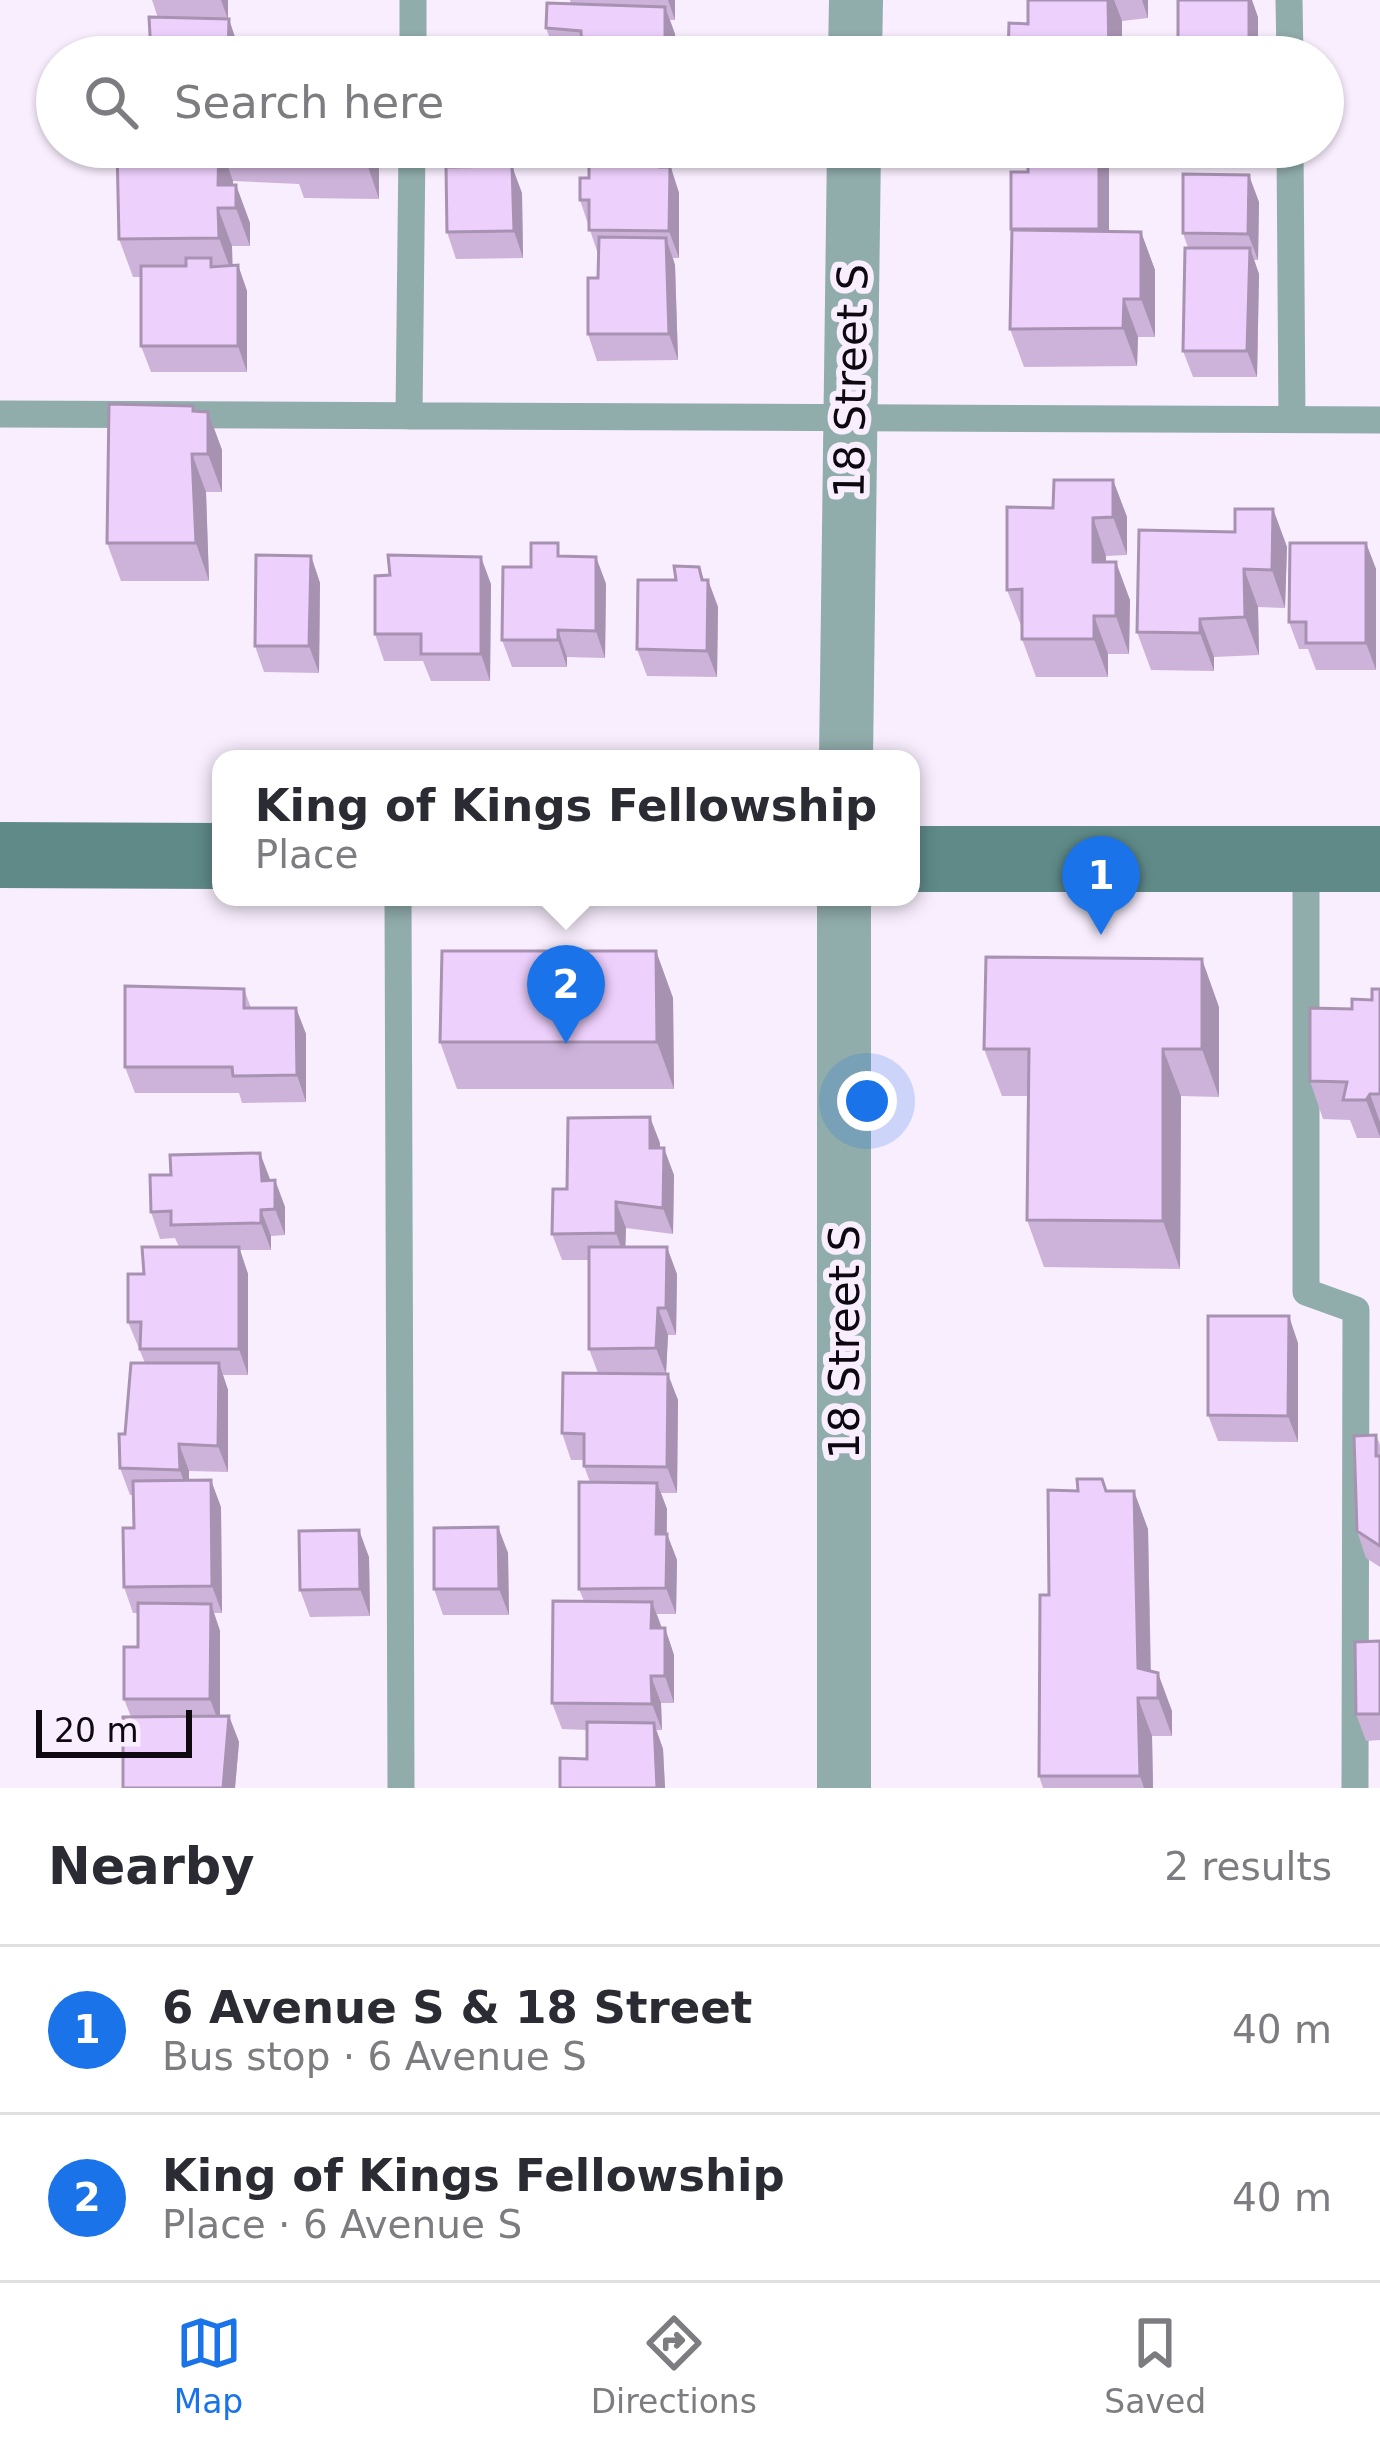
<!DOCTYPE html>
<meta charset="utf-8">
<style>
body{margin:0;font-family:"DejaVu Sans",sans-serif;background:#f2f2f3;color:#2b2b33}
.scale{position:absolute;left:36px;bottom:30px;width:156px;box-sizing:border-box;padding-left:12px;border:6px solid #0e0910;border-top:0;font-size:33px;line-height:42px;white-space:nowrap;color:#0e0910;-webkit-text-stroke:9px #f9eefe;paint-order:stroke}
.you{position:absolute;left:867px;top:1101px;width:42px;height:42px;margin:-30px;border:9px solid #fff;border-radius:50%;background:#1a73e8;box-shadow:0 0 0 18px #1a73e833}
.badge{display:grid;place-items:center;width:78px;height:78px;border-radius:50%;background:#1a73e8;color:#fff;font-size:39px;font-weight:700}
.pin{position:absolute;translate:-50% -99px;filter:drop-shadow(0 3px 6px #0008)}
.pin::after{content:'';position:absolute;top:63px;width:42px;height:36px;background:inherit;clip-path:polygon(0 0,100% 0,50% 100%)}
.popup{position:absolute;left:212px;top:750px;width:708px;height:156px;box-sizing:border-box;display:grid;place-content:center;border-radius:24px;background:#fff;filter:drop-shadow(0 3px 9px #0005);font-size:39px;white-space:nowrap;color:#7c7c81}
.popup b{font-size:45px;color:#2b2b33}
.popup::after{content:'';position:absolute;left:50%;top:100%;margin-left:-24px;border:24px solid transparent;border-top-color:#fff}
.list{margin:0;padding:0;list-style:none}
h2{display:flex;justify-content:space-between;align-items:center;height:156px;margin:0;padding:0 48px;font-size:51px}
h2 small{font-size:39px;font-weight:400;color:#7c7c81}
.list li{display:grid;grid-template-columns:78px 1fr auto;gap:36px;align-items:center;box-sizing:border-box;height:168px;padding:0 48px;border-top:3px solid #e1e1e2}
.list b{display:block;font-size:45px;white-space:nowrap}
.list p{margin:0;font-size:39px;white-space:nowrap;color:#7c7c81}
.list em{font-size:39px;font-style:normal;color:#7c7c81}
.icon{flex:none;width:66px;height:66px;fill:none;stroke:currentColor;stroke-width:2;stroke-linecap:round;stroke-linejoin:round}
.map{position:relative;flex:none;width:1380px;height:1788px;overflow:hidden}
.search{position:absolute;background:#fff;box-shadow:0 3px 9px #0004;left:36px;right:36px;top:36px;height:132px;display:flex;align-items:center;gap:30px;box-sizing:border-box;padding:0 42px;border-radius:66px;color:#7c7c81;font-size:45px}
.sheet{height:492px;background:#fff}
nav{display:flex;justify-content:space-around;align-items:center;box-sizing:border-box;height:168px;border-top:3px solid #e1e1e2;background:#fff;font-size:33px;color:#7c7c81}
nav a{display:grid;justify-items:center;gap:6px}
nav .on{color:#1a73e8}
.map>svg:first-child{display:block}
.lines{fill:none;stroke-linecap:round;stroke-linejoin:round}
.service{stroke:#90acab;stroke-width:27}
.minor{stroke:#90acab;stroke-width:54}
.secondary{stroke:#5f8a88;stroke-width:66}
.wall{fill:#cdb3da}
.shaded-wall{fill:#a792b1}
.building{fill:#eed0fd;stroke:#a792b1;stroke-width:3}
.labels{text-anchor:middle;dominant-baseline:central;stroke-width:12;stroke-linejoin:round;paint-order:stroke}
.street-label{font-size:42px;fill:#0e0910;stroke:#f9eefe}
</style>
<div class="map">
<svg width="1380" height="1788" viewBox="0 0 1380 1788">
<rect width="100%" height="100%" fill="#f9eefe"/>
<g class="lines">
<!-- service -->
<path class="service" d="M1289,0L1290,57
M413,57V0
M1290,147L1292,419
M0,414L1380,420
M409,416L412,147
M1306,859V1292L1356,1310L1355,1788
M398,897L401,1788"/>
<!-- minor -->
<path class="minor" d="M855,57L856,0
M846,759L854,147
M844,897V1788"/>
<!-- secondary -->
<path class="secondary" d="M0,855L221,856
M911,859H1380"/>
</g>
<!-- wall -->
<path class="wall" d="M152,0H228V19L238,46V57H141L151,53L158,18Z
M570,0H675V20H670L675,34L569,56L556,55L546,28L571,4Z
M1028,0H1148V18L1122,21V57H1008L1028,24Z
M117,147H371L379,169V199L304,198L299,184L233,181V185H236L250,223V246H232V265H238L247,291V372H151L141,346V277H133L119,239Z
M1109,147V232H1141L1155,270V337H1138L1137,366L1024,367L1010,329L1028,172Z
M670,164L679,193V258H673L675,265L678,360L597,361L588,334L598,278L599,257L580,200L589,178Z
M522,193L523,258L456,259L447,232Z
M1259,202L1258,260H1254L1259,274L1257,377H1193L1183,351L1188,248L1183,233Z
M195,411L208,412L222,450V492H206L209,581H121L107,543Z
M1113,480L1127,517V555L1106,556V562L1130,600L1129,654H1108V677H1036L1022,639V628L1007,590L1053,508Z
M1273,509L1287,547L1285,608L1258,607L1259,655L1214,657V671L1151,670L1137,632L1235,532Z
M1366,543L1376,569V670H1316L1308,649H1299L1289,622Z
M311,556L320,583L319,673L264,672L255,646Z
M563,556L596,557L606,584L605,658L567,657V667H512L502,640L531,567Z
M699,567L704,580H708L718,607L717,677L647,676L637,649L676,580Z
M491,584L490,681H431L423,661H384L375,634Z
M656,951L673,998L674,1089H457L440,1042Z
M244,989L251,1008H296L306,1034V1102L242,1103L239,1093H135L125,1067Z
M1380,989V1138H1357L1350,1120L1323,1119L1310,1081L1352,1009L1372,1000Z
M1219,1007V1097L1181,1096L1180,1269L1044,1267L1027,1220L1028,1096H1002L984,1049Z
M660,1143V1148L674,1175L673,1234L626,1228L625,1247L677,1274L676,1335H668L666,1374L678,1400L677,1493H661L667,1509V1534L677,1560L676,1614H657L662,1628H665L674,1655V1703H661L662,1730H656L663,1749L665,1788H560L587,1759V1730L562,1729L552,1703L584,1601L579,1589L590,1482L584,1466V1460H571L562,1433L598,1373L589,1349V1260H562L552,1234L567,1189Z
M275,1180L285,1207V1235L271,1236V1250H240L248,1274V1375H223L228,1390V1472L189,1471V1481L221,1507L222,1613H214L220,1631V1716H229L239,1742L235,1788H123L131,1717L124,1699L138,1647V1613H133L124,1587L134,1528L133,1495H130L120,1468L125,1434L145,1363L128,1322L179,1247L175,1238L160,1239L151,1212Z
M1298,1343V1442L1218,1441L1208,1415Z
M1376,1435L1380,1445V1567L1366,1558L1357,1531Z
M1102,1479L1107,1491L1148,1529L1151,1671L1172,1711V1736H1152L1153,1788H1043L1039,1776L1049,1595L1078,1491Z
M498,1527L508,1553L509,1615H443L434,1589Z
M369,1557L370,1616L310,1617L300,1590Z
M1380,1641V1740L1366,1741L1356,1714Z"/>
<!-- shaded-wall -->
<path class="shaded-wall" d="M221,0H228V19Z
M668,0H675V20Z
M1108,0H1114L1122,21V57H1109Z
M1142,0H1148V18Z
M1249,0H1252L1258,17V57H1249Z
M665,7L675,34V57H665Z
M229,19L238,46V57H228Z
M219,147H221L233,181L232,208L218,185Z
M365,147H371L379,169V199L366,161Z
M660,147H664L679,193V258L669,231L660,167Z
M1099,147H1109V255L1099,229Z
M512,166L522,193L523,258L514,231Z
M1249,175L1259,202L1258,260L1248,234Z
M236,185L250,223V246L236,208Z
M218,208L232,246L233,276L219,238Z
M1141,232L1155,270V337L1141,299Z
M666,238L675,265L678,360L669,334Z
M1250,248L1259,274L1257,377L1247,351Z
M238,265L247,291V372L238,346Z
M1124,299L1138,337L1137,366L1123,328Z
M208,412L222,450V492L208,454Z
M192,454L206,492L209,581L196,543Z
M1113,480L1127,517V555L1113,517Z
M1273,509L1287,547L1285,608L1272,570Z
M1093,518L1106,556V600L1093,562Z
M1366,543L1376,569V670L1366,643Z
M311,556L320,583L319,673L309,646Z
M481,557L491,584L490,681L481,654Z
M596,557L606,584L605,658L596,631Z
M1116,562L1130,600L1129,654L1116,616Z
M699,567L708,591V580L718,607L717,677L707,651L702,580Z
M1244,569L1258,607L1259,655L1245,617Z
M1094,616L1108,654V677L1094,639Z
M1200,619L1214,657V671L1200,633Z
M558,630L567,657V667L558,640Z
M656,951L673,998L674,1089L657,1042Z
M1202,959L1219,1007V1097L1202,1049Z
M296,1008L306,1034V1102L297,1075Z
M1163,1049L1181,1096L1180,1269L1163,1221Z
M1370,1094L1380,1122V1137L1366,1100Z
M650,1117L660,1143L659,1175L650,1148Z
M664,1148L674,1175L673,1234L663,1208Z
M260,1153L270,1179L272,1208L262,1181Z
M275,1180L285,1207V1235L275,1209Z
M616,1202L626,1228L625,1259L616,1233Z
M261,1210L271,1236V1250L261,1223Z
M239,1247L248,1274V1375L239,1349Z
M667,1247L677,1274L676,1335L666,1308Z
M658,1308L668,1335L666,1374L656,1348Z
M1289,1316L1298,1343V1442L1288,1416Z
M219,1363L228,1390V1472L218,1446Z
M668,1374L678,1400L677,1493L667,1467Z
M179,1444L189,1471V1496L180,1470Z
M211,1480L221,1507L222,1613L212,1586Z
M657,1483L667,1509L666,1560L656,1534Z
M1134,1491L1148,1529L1151,1698L1138,1668Z
M498,1527L508,1553L509,1615L499,1589Z
M359,1530L369,1557L370,1616L360,1589Z
M667,1534L677,1560L676,1614L666,1588Z
M652,1602L662,1629L651,1628Z
M211,1604L220,1631V1726L210,1699Z
M665,1628L674,1655V1703L665,1676Z
M1158,1673L1172,1711V1736L1158,1698Z
M651,1676L661,1703L662,1730L652,1704Z
M1138,1698L1152,1736L1153,1788H1144L1140,1776Z
M229,1716L239,1742L235,1788H223Z
M654,1723L663,1749L665,1788H657Z"/>
<!-- building -->
<path class="building" d="M1028,0H1108L1109,57H1008L1009,23L1028,24Z
M1178,0H1249V57H1178Z
M547,3L665,7V57H569V49L582,50L581,31L546,28Z
M149,17L229,19L228,57H141V53H151Z
M310,47H370V57H310Z
M117,147H219L218,185H236V208H218L219,238L119,239Z
M290,147H365L366,161L290,160Z
M589,147H660V167H670L669,231L589,230V200H580V178H589Z
M1028,147H1099V229H1011V172H1028Z
M512,166L514,231L447,232L446,167Z
M1183,174L1249,175L1248,234L1183,233Z
M1012,230L1141,232V299H1124L1123,328L1010,329Z
M599,237L666,238L669,334H588V278H598Z
M1185,248H1250L1247,351H1183Z
M186,258H211V267L238,265V346H141V266H186Z
M109,404L193,406V411L208,412V454H192L196,543H107Z
M1054,480H1113V517L1093,518V562H1116V616H1094V639H1022V589L1007,590V507L1053,508Z
M1235,509H1273L1272,570L1244,569L1245,617L1200,619V633L1137,632L1139,530L1235,532Z
M531,543H558V556L596,557V631L558,630V640H502L503,567H531Z
M1290,543H1366V643H1306V622H1289Z
M256,555L311,556L309,646H255Z
M388,555L481,557V654H421V634H375V576L390,575Z
M674,566L699,567L702,580H708L707,651L637,649L638,580H676Z
M442,951H656L657,1042H440Z
M986,957L1202,959V1049H1163V1221L1027,1220L1029,1049H984Z
M125,986L244,989V1008H296L297,1075L233,1076L232,1067H125Z
M1372,989H1380V1094H1370L1366,1100H1343L1347,1082L1310,1081V1008L1352,1009V999L1372,1000Z
M650,1117V1148H664L663,1208L616,1202V1233L552,1234L553,1189H567L568,1118Z
M260,1153L262,1181L275,1180V1209L261,1210V1223L171,1225V1211L151,1212L150,1175H171L170,1155Z
M142,1247H239V1349H140L141,1322H128V1274H144Z
M589,1247H667L666,1308H658L656,1348L589,1349Z
M1208,1316H1289L1288,1416L1208,1415Z
M131,1363H219L218,1446L179,1444L180,1470L120,1468L119,1434H125Z
M563,1373L668,1374L667,1467L584,1466V1434L562,1433Z
M1376,1435V1456H1380V1546L1357,1531L1354,1436Z
M1077,1479H1102L1106,1491H1134L1138,1668L1158,1673V1698H1138L1140,1776H1039L1040,1595H1049L1048,1490L1078,1491Z
M211,1480L212,1586L124,1587L123,1528H134L133,1481Z
M579,1482L657,1483L656,1534H667L666,1588L579,1589Z
M498,1527L499,1589H434V1528Z
M359,1530L360,1589L300,1590L299,1531Z
M553,1601L652,1602L651,1628H665V1676H651L652,1704L552,1703Z
M138,1603L211,1604L210,1699H124V1647H138Z
M1380,1641V1714H1356L1355,1642Z
M229,1716L223,1788H123V1717Z
M587,1722L654,1723L657,1788H560V1758L587,1759Z"/>
<g class="labels">
<!-- street labels -->
<g class="street-label">
<text transform="translate(851 381) rotate(-89)">18 Street S</text>
<text transform="translate(844 1342) rotate(-90)">18 Street S</text>
</g>
</g>
</svg>
<div class="scale">20 m</div>
<div class="you"></div>
<div class="pin badge" style="left:1101px;top:935px">1</div>
<div class="pin badge" style="left:566px;top:1044px">2</div>
<div class="popup"><b>King of Kings Fellowship</b>Place</div>
<div class="search"><svg class="icon" aria-label="search" viewBox="0 0 24 24"><circle cx="10" cy="10" r="6"/><path d="M15 15l6 6"/></svg>Search here</div>
</div>
<section class="sheet">
<h2>Nearby<small>2 results</small></h2>
<ul class="list">
<li><span class="badge">1</span><div><b>6 Avenue S &amp; 18 Street</b><p>Bus stop · 6 Avenue S</p></div><em>40 m</em></li>
<li><span class="badge">2</span><div><b>King of Kings Fellowship</b><p>Place · 6 Avenue S</p></div><em>40 m</em></li>
</ul>
</section>
<nav>
<a class="on"><svg class="icon" aria-label="map" viewBox="0 0 24 24"><path d="M3 6l6-2 6 2 6-2v14l-6 2-6-2-6 2zM9 4v14M15 6v14"/></svg>Map</a>
<a><svg class="icon" aria-label="directions" viewBox="0 0 24 24"><path d="M12 3l9 9-9 9-9-9zM9 14v-3h6M13 9l2 2-2 2"/></svg>Directions</a>
<a><svg class="icon" aria-label="saved" viewBox="0 0 24 24"><path d="M7 4h10v16l-5-4-5 4z"/></svg>Saved</a>
</nav>
